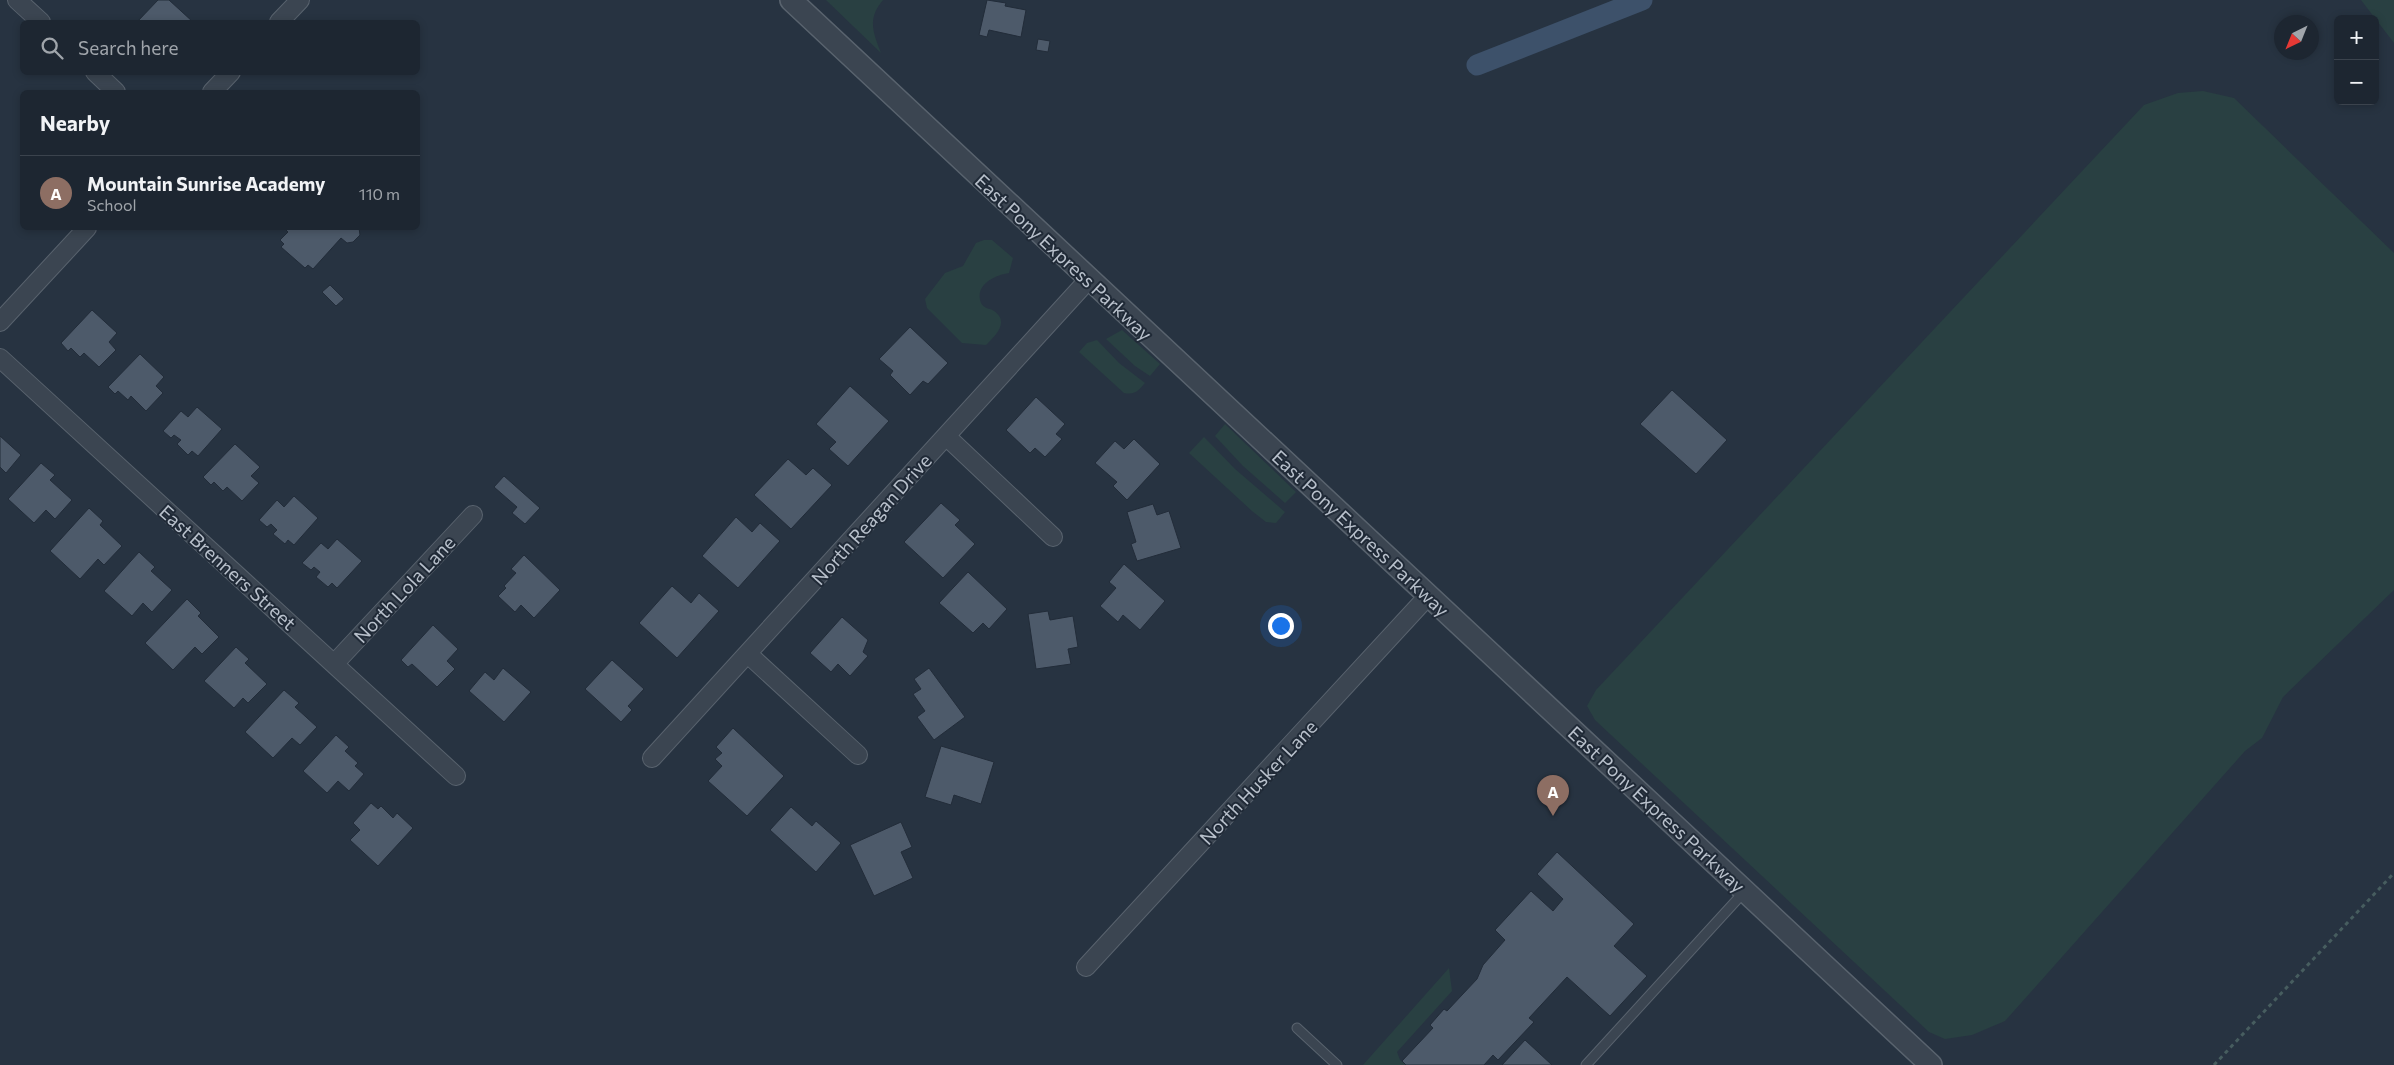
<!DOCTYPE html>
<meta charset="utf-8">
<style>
body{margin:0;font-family:Commissioner,sans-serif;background:#2a323d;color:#f1f3f6}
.controls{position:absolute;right:15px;top:15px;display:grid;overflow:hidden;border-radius:8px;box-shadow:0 2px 8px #0003}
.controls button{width:45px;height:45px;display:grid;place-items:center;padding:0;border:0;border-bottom:1px solid #3b434d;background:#1d2631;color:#f1f3f6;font:25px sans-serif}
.compass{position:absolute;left:2274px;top:15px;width:45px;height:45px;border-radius:50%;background:#1d2631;box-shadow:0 2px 8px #0003;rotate:223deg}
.you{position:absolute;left:1280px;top:625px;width:18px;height:18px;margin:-12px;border:4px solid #fff;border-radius:50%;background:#1a73e8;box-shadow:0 0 0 8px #1a73e833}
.badge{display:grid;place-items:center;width:32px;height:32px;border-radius:50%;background:#b45309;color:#fff;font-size:16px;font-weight:700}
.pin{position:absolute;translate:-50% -41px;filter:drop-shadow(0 1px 2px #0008)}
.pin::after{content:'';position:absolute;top:26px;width:18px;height:15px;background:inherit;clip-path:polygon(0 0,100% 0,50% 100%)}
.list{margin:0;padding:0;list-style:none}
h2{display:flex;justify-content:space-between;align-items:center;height:65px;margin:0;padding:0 20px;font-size:21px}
h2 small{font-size:16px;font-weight:400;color:#a0a5ab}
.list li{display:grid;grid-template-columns:32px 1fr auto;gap:15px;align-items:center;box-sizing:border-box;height:75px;padding:0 20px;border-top:1px solid #3b434d}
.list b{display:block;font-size:19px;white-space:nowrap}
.list p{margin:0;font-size:16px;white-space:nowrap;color:#a0a5ab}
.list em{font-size:16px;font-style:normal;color:#a0a5ab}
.icon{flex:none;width:28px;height:28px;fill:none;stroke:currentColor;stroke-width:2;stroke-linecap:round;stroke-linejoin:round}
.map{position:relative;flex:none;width:2394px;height:1065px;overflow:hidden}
.search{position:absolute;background:#1d2631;box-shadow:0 2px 8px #0003;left:20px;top:20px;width:400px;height:55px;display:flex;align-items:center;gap:12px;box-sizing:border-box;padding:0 18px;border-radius:8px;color:#a0a5ab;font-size:19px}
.panel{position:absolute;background:#1d2631;box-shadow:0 2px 8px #0003;left:20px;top:90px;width:400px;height:140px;border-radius:8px}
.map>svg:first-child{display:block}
.green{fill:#294042}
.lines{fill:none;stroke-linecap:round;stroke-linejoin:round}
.canal{stroke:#3d516a;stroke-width:21}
.building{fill:#4d5a6a;stroke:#222c39}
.service-casing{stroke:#59636e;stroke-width:11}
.minor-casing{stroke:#59636e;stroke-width:20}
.tertiary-casing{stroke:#59636e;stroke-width:24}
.path{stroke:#475d5f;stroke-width:3;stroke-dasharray:4 4;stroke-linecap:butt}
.service{stroke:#3b4551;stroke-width:9}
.minor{stroke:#3b4551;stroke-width:18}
.tertiary{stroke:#3b4551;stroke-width:21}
.labels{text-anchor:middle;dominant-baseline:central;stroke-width:4;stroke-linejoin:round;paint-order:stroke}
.street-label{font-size:19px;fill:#b8c0cb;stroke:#202a37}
</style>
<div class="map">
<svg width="2394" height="1065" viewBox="0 0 2394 1065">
<rect width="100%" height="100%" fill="#273341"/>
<!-- green -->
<path class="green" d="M826,0H883C867,19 873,32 881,53Z
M2361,0H2394V43Z
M2203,91L2234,98L2394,253V590L2283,697L2262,738L2245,751L2005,1021L1972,1035L1945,1039L1929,1032L1595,720L1587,706L1596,690L2144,105L2178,93Z
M984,240H992L1013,258L1009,273C995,275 974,285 981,303C984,309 990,308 994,311C1010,322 995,336 986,345L962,343L927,308L925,299L945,273L963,266L976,243Z
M1122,330L1160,364L1150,376L1135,366L1106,339Z
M1097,340L1119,363L1145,383C1138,391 1135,395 1124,393L1079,352L1087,343Z
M1225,424L1296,492L1285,503L1243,466L1215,436Z
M1204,437L1235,469L1285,512L1276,523L1266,522L1252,511L1189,453Z
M1449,968L1452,991L1397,1052L1400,1060L1406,1065H1363Z"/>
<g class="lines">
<!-- canal -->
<path class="canal" d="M1477,65L1642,0"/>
</g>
<!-- building -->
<path class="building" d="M158,0H169L193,22H137Z
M987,0L1006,3L1005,6L1026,10L1021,37L989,30L987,37L979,35Z
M1038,39L1050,41L1048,52L1036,50Z
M284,228H359L360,235L353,242L347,243L341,238L313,269L308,265L305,268L281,247L284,244L280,240L288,232Z
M330,285L344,299L336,306L322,292Z
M92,310L117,333L109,342L116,350L99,367L84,353L80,357L71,348L68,351L61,343Z
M910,327L948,363L928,384L923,381L910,395L890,375L893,371L879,359Z
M140,354L164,377L156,386L163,393L146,411L131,396L128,400L118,391L115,394L108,387Z
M850,386L889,421L848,466L829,449L836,442L816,424Z
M1672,390L1727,440L1696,474L1640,424Z
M1036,397L1065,424L1056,434L1062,439L1045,457L1035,448L1030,453L1006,430Z
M197,407L222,429L198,456L192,451L188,455L177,444L181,440L174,435L171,438L163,431L181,411L188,417Z
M0,436L21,455L6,473L0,467Z
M1134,439L1160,464L1127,500L1113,486L1117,482L1095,463L1115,441L1124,449Z
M235,444L260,467L251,476L259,483L242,501L227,487L223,491L214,482L211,485L203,477Z
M788,459L806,475L813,468L832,485L791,529L754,495Z
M41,463L55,475L50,480L72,500L55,519L46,510L34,523L8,499Z
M504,476L540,508L525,524L512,513L517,507L494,487Z
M294,496L318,518L294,545L288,540L285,544L273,534L277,530L271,524L267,527L259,520L277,500L284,507Z
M941,503L960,520L955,525L975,544L943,578L904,542Z
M1153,504L1157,515L1169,511L1181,548L1137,561L1131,544L1136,542L1127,512Z
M89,508L103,521L100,525L122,546L104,565L98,559L80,579L50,551Z
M736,517L752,532L760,523L780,541L738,588L702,556Z
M337,539L362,561L337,588L332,583L328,587L316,577L320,572L314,567L311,570L302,563L321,543L328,549Z
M139,552L155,567L151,571L172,590L152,612L143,603L132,616L104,591Z
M524,555L560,590L534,618L521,605L515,612L498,596L506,588L504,586L516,573L511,569Z
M1124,564L1165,601L1140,630L1123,615L1118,622L1100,606L1116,588L1109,582Z
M968,572L1007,609L989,629L983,623L973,633L939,603Z
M672,586L691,603L699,593L719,611L677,658L639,623Z
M187,599L201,613L198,616L219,637L202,654L195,647L173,670L145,643Z
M1048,611L1050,620L1073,616L1078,647L1068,649L1071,664L1036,669L1028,614Z
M842,617L868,640L863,652L868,656L850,676L838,664L831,672L810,653Z
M433,625L458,649L447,661L455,669L437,687L412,664L408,667L401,660Z
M236,647L249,659L245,663L267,684L248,703L243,698L234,708L204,681Z
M612,660L644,689L628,706L632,710L621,722L585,689Z
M503,668L531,692L504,722L469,691L485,672L494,680Z
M929,668L965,717L934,740L917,717L925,711L913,694L921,689L914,679Z
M284,690L299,703L295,707L317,727L300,745L292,738L273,758L245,732Z
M733,728L784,776L747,816L708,781L722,766L715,759L722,753L716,747Z
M336,735L349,747L345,751L358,763L355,766L364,774L349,791L338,781L327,793L303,771Z
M941,746L994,762L981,804L954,795L951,805L925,797Z
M371,803L378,809L381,806L393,818L397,813L413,828L378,866L350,840L360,830L353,823Z
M791,807L812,826L816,821L841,843L816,872L770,830Z
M901,822L912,847L901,852L913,878L874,896L850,845Z
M1557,852L1634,924L1614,946L1647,976L1610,1016L1567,977L1529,1018L1534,1022L1498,1060L1493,1055L1484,1065H1406L1402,1061L1433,1028L1430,1025L1444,1009L1447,1011L1477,979L1483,965L1505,940L1495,930L1531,891L1553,911L1563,899L1537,874Z
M1525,1040L1552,1065H1502Z"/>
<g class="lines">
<defs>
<path id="service" d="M1297,1028L1337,1065
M1586,1065L1744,892"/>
<path id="minor" d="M17,0L41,22
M279,22L300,0
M95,72L116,92
M212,92L231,72
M0,322L87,228
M0,358L456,776
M946,436L1053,537
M748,654L858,755
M334,664L473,515
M652,758L1089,279
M1086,967L1428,596"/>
<path id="tertiary" d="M791,0L1931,1065"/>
</defs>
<!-- service casing -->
<use href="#service" class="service-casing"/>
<!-- minor casing -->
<use href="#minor" class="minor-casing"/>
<!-- tertiary casing -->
<use href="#tertiary" class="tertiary-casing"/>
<!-- path -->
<path class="path" d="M2214,1065L2394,873"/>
<!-- service -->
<use href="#service" class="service"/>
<!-- minor -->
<use href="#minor" class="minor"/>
<!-- tertiary -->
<use href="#tertiary" class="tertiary"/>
</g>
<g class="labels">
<!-- street labels -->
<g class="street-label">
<text transform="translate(1064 257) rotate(43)">East Pony Express Parkway</text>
<text transform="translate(871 519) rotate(-48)">North Reagan Drive</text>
<text transform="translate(1361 533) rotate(43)">East Pony Express Parkway</text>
<text transform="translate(228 567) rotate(42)">East Brenners Street</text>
<text transform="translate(404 589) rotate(-47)">North Lola Lane</text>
<text transform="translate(1258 782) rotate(-47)">North Husker Lane</text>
<text transform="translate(1657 809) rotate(43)">East Pony Express Parkway</text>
</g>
</g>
</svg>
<div class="controls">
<button>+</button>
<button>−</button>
</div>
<svg class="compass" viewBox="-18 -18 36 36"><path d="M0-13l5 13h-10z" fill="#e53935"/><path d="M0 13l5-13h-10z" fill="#a0a5ab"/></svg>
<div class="you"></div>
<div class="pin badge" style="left:1553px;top:816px;background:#8d6e63">A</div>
<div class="search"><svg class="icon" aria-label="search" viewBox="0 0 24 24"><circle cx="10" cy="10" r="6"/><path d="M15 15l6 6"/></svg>Search here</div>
<section class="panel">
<h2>Nearby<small></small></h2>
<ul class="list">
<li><span class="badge" style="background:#8d6e63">A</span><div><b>Mountain Sunrise Academy</b><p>School</p></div><em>110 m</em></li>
</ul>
</section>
</div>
